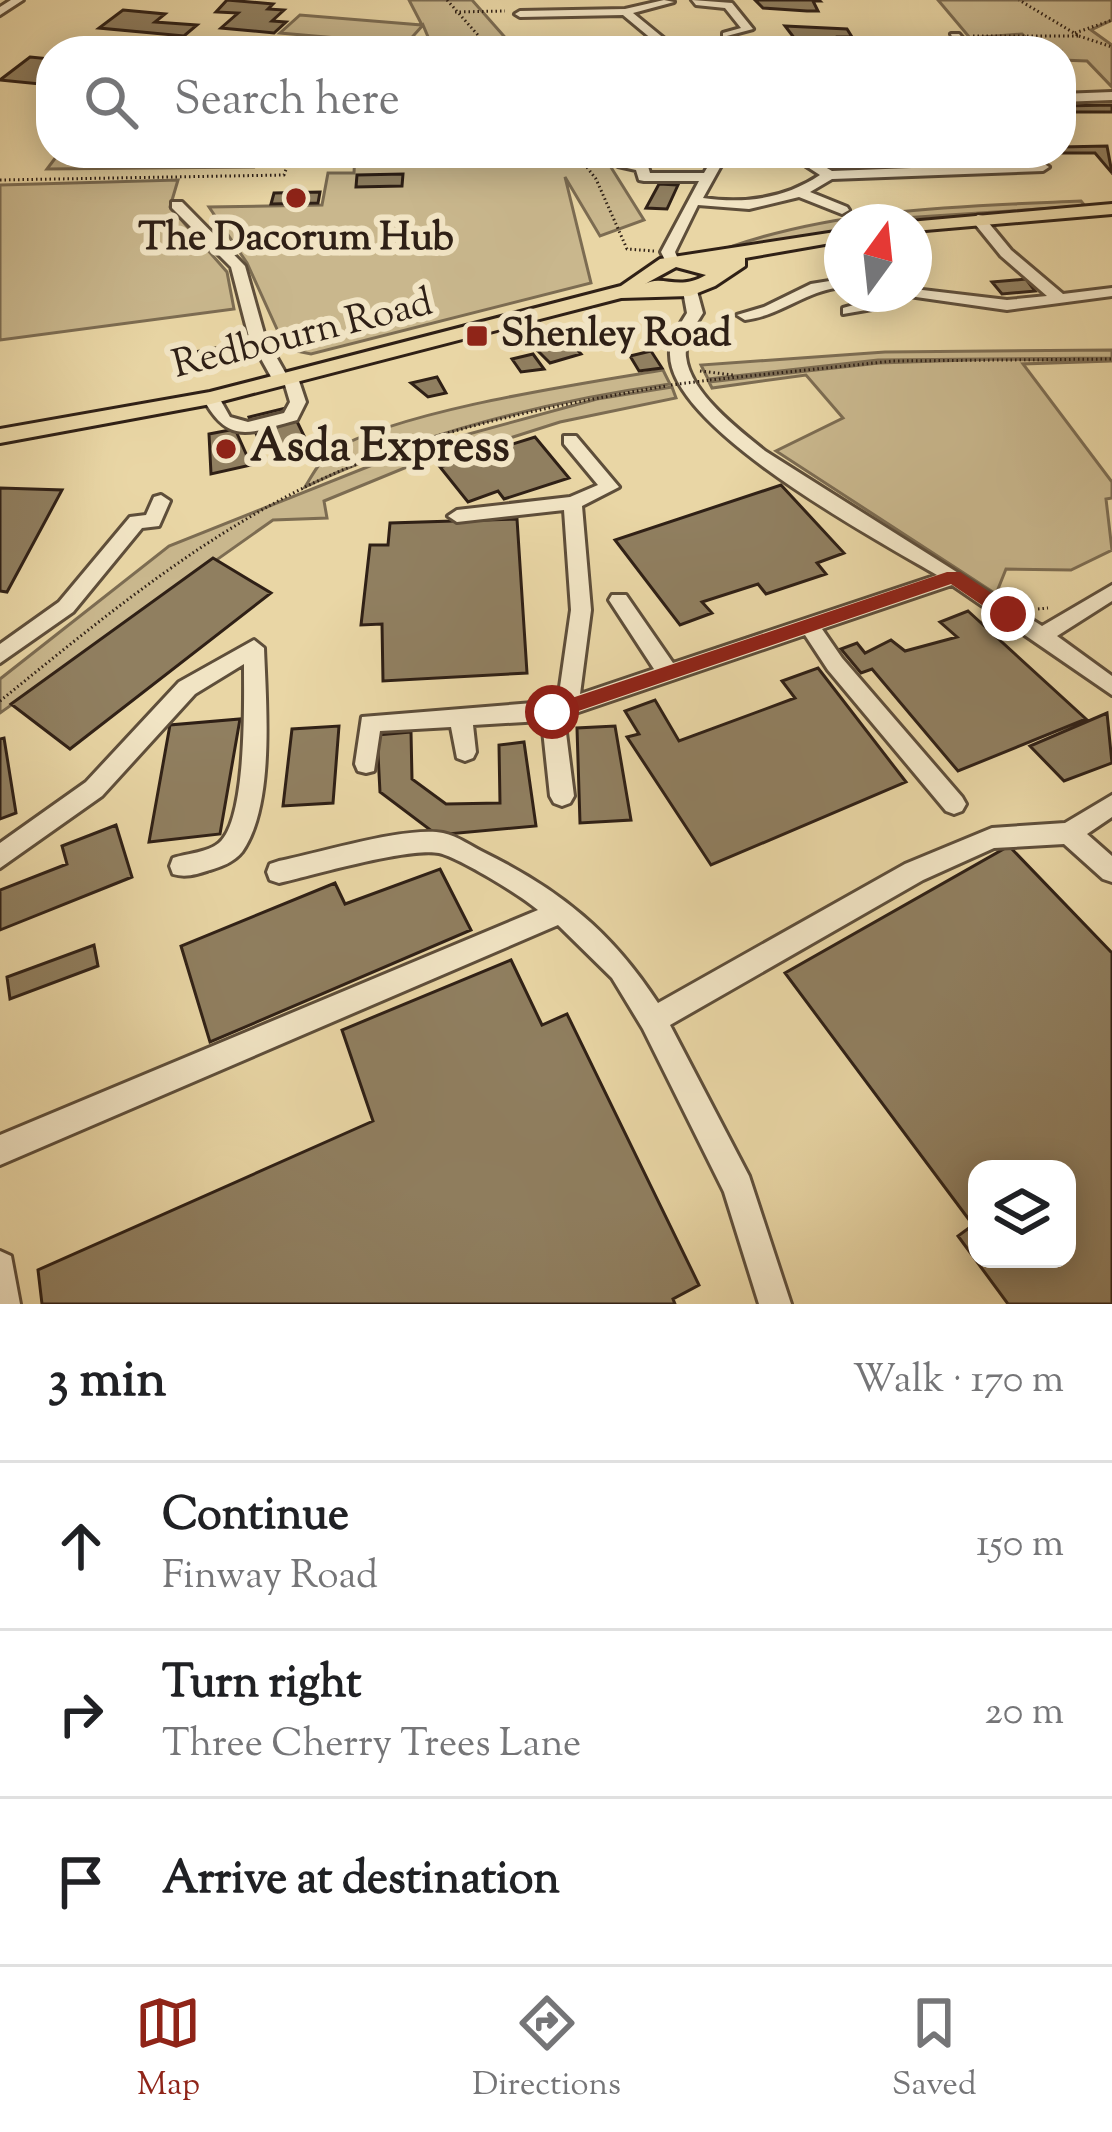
<!DOCTYPE html>
<meta charset="utf-8">
<style>
body{margin:0;font-family:"Sorts Mill Goudy",serif;background:#f2f2f2;color:#202124}
.controls{position:absolute;right:36px;bottom:36px;display:grid;overflow:hidden;border-radius:24px;box-shadow:0 6px 30px #0003}
.controls button{width:108px;height:108px;display:grid;place-items:center;padding:0;border:0;border-bottom:3px solid #e0e0e0;background:#fff;color:#202124;font:60px sans-serif}
.compass{position:absolute;left:824px;top:204px;width:108px;height:108px;border-radius:50%;background:#fff;box-shadow:0 6px 30px #0003;rotate:15deg}
.stop{position:absolute;width:36px;height:36px;margin:-27px;border:9px solid #8f2418;border-radius:50%;background:#fff}
.stop.end{background:#8f2418;border-color:#fff;box-shadow:0 3px 12px #0008}
.list{margin:0;padding:0;list-style:none}
h2{display:flex;justify-content:space-between;align-items:center;height:156px;margin:0;padding:0 48px;font-size:51px}
h2 small{font-size:39px;font-weight:400;color:#757577}
.list li{display:grid;grid-template-columns:78px 1fr auto;gap:36px;align-items:center;box-sizing:border-box;height:168px;padding:0 48px;border-top:3px solid #e0e0e0}
.list b{display:block;font-size:45px;white-space:nowrap}
.list p{margin:0;font-size:39px;white-space:nowrap;color:#757577}
.list em{font-size:39px;font-style:normal;color:#757577}
.icon{flex:none;width:66px;height:66px;fill:none;stroke:currentColor;stroke-width:2;stroke-linecap:round;stroke-linejoin:round}
.map{position:relative;flex:none;width:1112px;height:1304px;overflow:hidden}
.search{position:absolute;background:#fff;box-shadow:0 6px 30px #0003;left:36px;right:36px;top:36px;height:132px;display:flex;align-items:center;gap:30px;box-sizing:border-box;padding:0 42px;border-radius:48px;color:#757577;font-size:45px}
.sheet{height:660px;background:#fff}
nav{display:flex;justify-content:space-around;align-items:center;box-sizing:border-box;height:168px;border-top:3px solid #e0e0e0;background:#fff;font-size:33px;color:#757577}
nav a{display:grid;justify-items:center;gap:6px}
nav .on{color:#8f2418}
.map>svg:first-child{display:block}
.green{fill:#c9b78d;stroke:#7c6c52;stroke-width:3}
.building{fill:#907f60;stroke:#2f2016;stroke-width:3;fill-rule:evenodd}
.lines{fill:none;stroke-linecap:round;stroke-linejoin:round}
.minor-casing{stroke:#5e4e3a;stroke-width:6}
.major-casing{stroke:#2f2016;stroke-width:6}
.path{stroke:#2f2016;stroke-width:3;stroke-dasharray:1.5 3;stroke-linecap:butt}
.minor{fill:#f1e4c4;fill-rule:evenodd}
.major{fill:#e9d6a5;fill-rule:evenodd}
.path-bridge{stroke:#2f2016;stroke-width:3;stroke-dasharray:1.5 3;stroke-linecap:butt}
.route{fill:#8f2418}
.poi-dot{fill:#8f2418;stroke:#f1e4c4;stroke-width:4.5}
.labels{text-anchor:middle;dominant-baseline:central;stroke-width:12;stroke-linejoin:round;paint-order:stroke}
.far-poi-label{font-size:39px;font-weight:bold;fill:#2f2016;stroke:#f1e4c4}
.far-street-label{font-size:39px;fill:#2f2016;stroke:#f1e4c4}
.poi-label{font-size:45px;font-weight:bold;fill:#2f2016;stroke:#f1e4c4;text-anchor:start}
</style>
<div class="map">
<svg width="1112" height="1304" viewBox="0 0 1112 1304">
<rect width="100%" height="100%" fill="#e9d6a5"/>
<filter id="stains"><feTurbulence type="fractalNoise" baseFrequency=".00167" numOctaves="4"/><feColorMatrix values="0 0 0 0 .2 0 0 0 0 .09 0 0 0 0 .02 0 0 0 .5 -.17"/></filter>
<radialGradient id="worn" r=".72"><stop offset=".6" stop-color="#630" stop-opacity="0"/><stop offset="1" stop-color="#630" stop-opacity=".3"/></radialGradient>
<!-- green -->
<path class="green" d="M409,0H472L517,51H434L423,25L406,44L280,33L300,15L422,25Z
M938,0H1112V20L1091,30L1112,45V87L1087,61L1061,60V51H1042L1022,34L970,38Z
M59,153H260L254,167L47,169Z
M355,153H602L644,220L600,236L565,177L591,283L311,354L286,349L247,263L209,207L322,205L328,173H354Z
M178,180L170,207L227,272L234,309L0,340V185Z
M1081,201L1085,206L842,222V231L735,252L727,248C840,208 964,206 1081,201Z
M1112,350V358L878,360L708,379L701,365L885,352Z
M998,359L1112,361L1023,364L1112,482V498L1106,499L1112,550L1071,570L1006,569L996,594L776,451L843,418L806,375L712,388L709,382L879,363Z
M663,370L670,384C548,401 417,434 305,487C312,476 321,458 332,451C401,410 579,384 663,370Z
M672,387L676,398L560,422L441,460L436,455L324,501L327,518L273,520L0,713V679L169,546L410,450L597,399Z"/>
<!-- building -->
<path class="building" d="M227,0L273,4L268,9L284,10L272,21L286,22L274,33L221,28L238,13L216,12Z
M755,0H819L820,1H813L818,11H807L763,8Z
M123,10L165,14L155,22L197,25L184,36L99,28Z
M785,26L847,29L852,37H838L842,45L800,51L798,45L778,46L776,39H795Z
M1027,40L1036,51L971,47L966,41Z
M131,41L167,45L159,51H118Z
M30,57L51,59V75L40,84L0,80Z
M1112,105V112H1061V106Z
M1107,146L1112,173L1095,153H1060L1061,147Z
M403,174L402,186L356,187L357,175Z
M659,184L678,185L667,209L646,208Z
M320,192L318,203L271,204L274,193Z
M1026,279L1035,291L1002,294L992,282Z
M568,339L581,354L550,363L536,349Z
M226,346L229,355L192,362L190,353Z
M651,351L662,368L639,371L630,356Z
M533,354L544,369L521,372L512,359Z
M437,377L446,393L428,397L411,383Z
M290,407L307,442L264,452L249,417Z
M235,429L251,465L211,474L209,434Z
M535,437L569,478L504,499L498,491L468,502L440,467Z
M781,485L844,553L817,563L826,574L766,594L758,584L702,602L712,613L680,625L615,540Z
M0,488L62,490L7,592L0,591Z
M517,519L527,673L383,681L382,624L361,625L370,545H388L390,523Z
M213,558L271,593L70,749L11,704Z
M968,611L1086,719L958,771L872,669L861,673L841,649L857,643L865,653L891,640L905,651L957,637L940,622Z
M818,668L906,782L711,865L627,737L639,734L625,711L655,700L679,741L795,698L782,681Z
M1107,713L1112,763L1064,781L1030,746Z
M240,719L220,834L149,842L170,725Z
M339,726L333,803L283,806L292,729Z
M615,726L631,820L580,823L577,728Z
M411,732L412,779L446,804L500,803L499,745L524,742L536,826L437,835L380,792L377,735Z
M4,738L16,813L0,819V739Z
M116,825L132,877L0,930V890L67,864L62,846Z
M1009,846L1112,953V1304H1008L958,1236L973,1225L785,973ZM977,1169H1067V1259H977Z
M440,869L471,930L210,1042L181,946L335,883L345,904Z
M94,945L98,966L10,999L7,977Z
M511,960L542,1025L567,1014L699,1285L673,1299L675,1304H42L38,1270L373,1121L342,1030Z"/>
<g class="lines">
<defs>
<path id="minor" d="M11,0H23L0,15V7Z
M664,0L674,2L633,13L666,40L732,39L737,42L732,45H659L623,15L520,17L515,14L520,11L625,9Z
M692,0L732,3L753,29L723,37V33L741,28L725,8L696,5Z
M951,34H959L965,41L962,51H952L954,42Z
M553,47L583,51H548Z
M1112,92V100L1061,102V94Z
M716,153H728L703,198C745,204 784,199 820,175L786,153H801L832,171L1043,163L1049,167L1043,171L832,179L810,192L847,207L849,210L842,214L799,197L749,209L698,205L675,252L679,261L667,264L661,252L699,181H644L639,180L636,170L618,166C624,160 638,161 647,163L650,173H704Z
M172,202H182L245,266L265,337L286,374L297,375L306,402L297,420C251,432 229,447 203,398L205,394H217L230,417L248,422L284,413L290,402L285,385L275,384L249,337L231,267L172,208Z
M978,215L983,216L1011,250L1063,294L1112,288V296L1007,310L909,296L907,294H914V289L1007,300L1047,296L1001,256L971,219Z
M842,279V287C807,290 780,316 745,320L737,315L764,307L811,284Z
M690,287L697,291L703,313C695,326 684,341 686,357C690,393 739,430 765,451L1042,626L1112,585V601L1057,636L1112,676V695L952,585L822,629L842,658L962,797L966,804L962,811L954,814L946,811L828,670L805,635L564,717L574,796L570,803L562,806L554,803L550,796L542,721L473,725L476,752L473,758L465,761L457,758L451,727L380,731L374,771L366,773L358,771L355,764L362,717L558,701L571,610L564,510L457,522L448,516L457,510L570,497L598,485L564,444V436H576L619,487L582,506L591,610L580,694L654,669L609,600L612,595H626L673,663L937,575C877,540 671,429 670,355C669,340 679,326 687,313L683,291Z
M867,294H881L872,309L843,314V308L861,303Z
M161,495L170,501L159,526L142,528L73,612L0,663V644L59,602L130,517L146,515L154,497Z
M254,640L264,648C266,704 275,805 242,852C234,862 221,867 210,870C197,874 186,878 173,874L170,866L173,858C188,853 207,853 219,843C247,820 244,701 244,664L195,694L102,796L0,868V843L86,782L179,682Z
M1112,795V817L1087,834L1112,856V882L1103,879L1064,844L994,848L923,880L670,1025L749,1176L791,1304H759L724,1192L643,1029L612,978L558,925L0,1165V1135L538,910C520,895 460,858 439,853C409,847 313,875 279,883L270,880L267,872L270,864L279,861C320,853 406,826 443,833C458,836 472,847 485,853C560,890 612,932 658,1003L905,864L992,828L1065,823Z
M0,1251L11,1256L20,1304H0Z"/>
<path id="major" d="M1112,204V214L914,231V222H909Z
M842,231V241L745,258V266L715,286L690,296L621,298L211,404L0,443V429L210,392L621,286L660,259ZM676,267L706,275C677,292 662,273 643,285Z"/>
</defs>
<!-- minor casing -->
<use href="#minor" class="minor-casing"/>
<!-- major casing -->
<use href="#major" class="major-casing"/>
<!-- path -->
<path class="path" d="M447,0L492,51
M455,12L505,11
M1075,33L1112,20
M973,36H1079L1019,0
M1079,36L1112,47
M475,51L538,49
M576,153L596,179L627,249L654,251
M0,180L284,175L292,153
M700,371L733,375
M710,380L893,361L1112,359
M1038,609L1048,608
M0,701C105,616 214,525 340,471C443,427 555,405 666,386"/>
<!-- minor -->
<use href="#minor" class="minor"/>
<!-- major -->
<use href="#major" class="major"/>
<!-- path-bridge -->
<path class="path-bridge" d="M671,385L710,380"/>
</g>
<!-- route -->
<path class="route" d="M947,572H960L1015,609V618H1001L951,584L552,720L542,712L545,707Z"/>
<!-- markers -->
<g class="poi-dot">
<circle cx="296" cy="198" r="12"/>
<rect x="465" y="324" width="24" height="24" rx="6"/>
<circle cx="226" cy="449" r="12"/>
</g>
<g class="labels">
<!-- far-poi labels -->
<g class="far-poi-label">
<text x="296" y="240">The Dacorum Hub</text>
<text x="501" y="336" text-anchor="start">Shenley Road</text>
</g>
<!-- far-street labels -->
<g class="far-street-label">
<text transform="translate(303 336) rotate(-14)">Redbourn Road</text>
</g>
<!-- poi labels -->
<g class="poi-label">
<text x="250" y="449">Asda Express</text>
</g>
</g>
<rect width="100%" height="100%" filter="url(#stains)"/>
<rect width="100%" height="100%" fill="url(#worn)"/>
</svg>
<div class="controls">
<button><svg class="icon" aria-label="layers" viewBox="0 0 24 24"><path d="M12 4l9 5-9 5-9-5zM3 14l9 5 9-5"/></svg></button>
</div>
<svg class="compass" viewBox="-18 -18 36 36"><path d="M0-13l5 13h-10z" fill="#e53935"/><path d="M0 13l5-13h-10z" fill="#757577"/></svg>
<div class="stop" style="left:552px;top:712px"></div>
<div class="stop end" style="left:1008px;top:614px"></div>
<div class="search"><svg class="icon" aria-label="search" viewBox="0 0 24 24"><circle cx="10" cy="10" r="6"/><path d="M15 15l6 6"/></svg>Search here</div>
</div>
<section class="sheet">
<h2>3 min<small>Walk · 170 m</small></h2>
<ul class="list">
<li><svg class="icon" aria-label="ahead" viewBox="0 0 24 24"><path d="M12 20V5M6 11l6-6 6 6"/></svg><div><b>Continue</b><p>Finway Road</p></div><em>150 m</em></li>
<li><svg class="icon" aria-label="right" viewBox="0 0 24 24"><path d="M7 20v-9h11M14 6l5 5-5 5"/></svg><div><b>Turn right</b><p>Three Cherry Trees Lane</p></div><em>20 m</em></li>
<li><svg class="icon" aria-label="arrive" viewBox="0 0 24 24"><path d="M6 21V4h12l-3 4 3 4H6"/></svg><div><b>Arrive at destination</b></div></li>
</ul>
</section>
<nav>
<a class="on"><svg class="icon" aria-label="map" viewBox="0 0 24 24"><path d="M3 6l6-2 6 2 6-2v14l-6 2-6-2-6 2zM9 4v14M15 6v14"/></svg>Map</a>
<a><svg class="icon" aria-label="directions" viewBox="0 0 24 24"><path d="M12 3l9 9-9 9-9-9zM9 14v-3h6M13 9l2 2-2 2"/></svg>Directions</a>
<a><svg class="icon" aria-label="saved" viewBox="0 0 24 24"><path d="M7 4h10v16l-5-4-5 4z"/></svg>Saved</a>
</nav>
